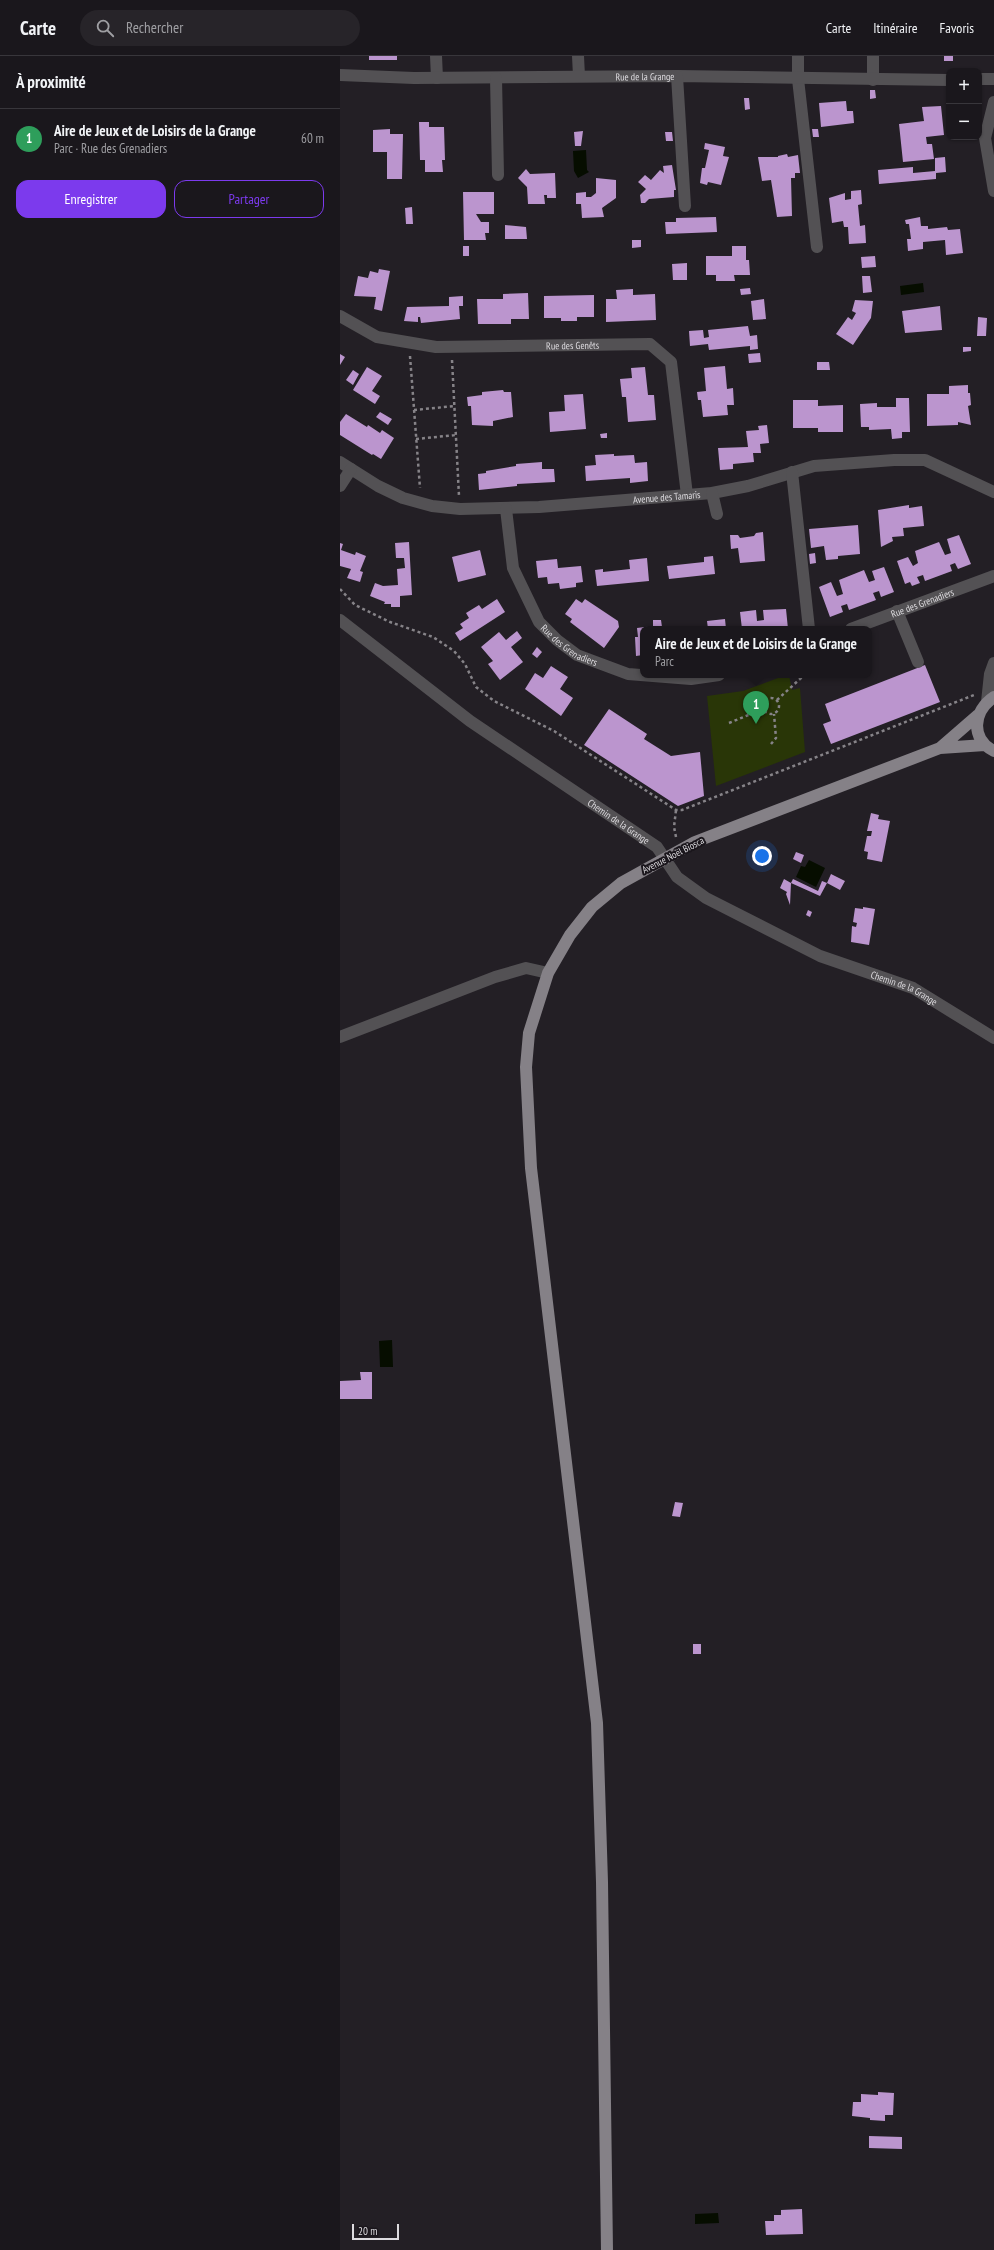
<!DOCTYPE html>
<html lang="fr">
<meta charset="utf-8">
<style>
body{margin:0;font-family:"PT Sans Narrow",sans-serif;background:#272429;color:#f1f3f6}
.controls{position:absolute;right:12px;top:12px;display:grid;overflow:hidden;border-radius:8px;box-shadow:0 1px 3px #0004}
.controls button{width:36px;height:36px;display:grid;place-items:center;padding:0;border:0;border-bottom:1px solid #38363b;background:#1a171c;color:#f1f3f6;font:20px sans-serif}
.scale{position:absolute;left:12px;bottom:10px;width:47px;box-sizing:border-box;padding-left:4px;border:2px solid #dddbdf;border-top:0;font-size:11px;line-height:14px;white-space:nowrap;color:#dddbdf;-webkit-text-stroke:3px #1a161c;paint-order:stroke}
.you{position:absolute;left:422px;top:800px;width:14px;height:14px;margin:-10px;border:3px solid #fff;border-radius:50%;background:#1a73e8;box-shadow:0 0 0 6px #1a73e833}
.badge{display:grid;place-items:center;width:26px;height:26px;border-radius:50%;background:#7c3aed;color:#fff;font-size:13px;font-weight:700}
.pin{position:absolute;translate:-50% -33px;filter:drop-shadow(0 1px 2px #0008)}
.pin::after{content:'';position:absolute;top:21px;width:14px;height:12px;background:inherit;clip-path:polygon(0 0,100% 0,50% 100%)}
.popup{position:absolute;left:300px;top:570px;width:232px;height:52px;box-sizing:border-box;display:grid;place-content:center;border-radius:8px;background:#1a171c;filter:drop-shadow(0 1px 3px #0005);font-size:13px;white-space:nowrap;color:#9f9fa3}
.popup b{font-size:15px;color:#f1f3f6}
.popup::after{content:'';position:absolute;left:50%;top:100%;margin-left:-8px;border:8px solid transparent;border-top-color:#1a171c}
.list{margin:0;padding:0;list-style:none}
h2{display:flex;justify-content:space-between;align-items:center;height:52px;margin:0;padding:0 16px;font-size:17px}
h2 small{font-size:13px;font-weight:400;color:#9f9fa3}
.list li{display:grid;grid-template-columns:26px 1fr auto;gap:12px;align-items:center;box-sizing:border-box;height:60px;padding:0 16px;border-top:1px solid #38363b}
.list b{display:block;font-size:15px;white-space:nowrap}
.list p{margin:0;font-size:13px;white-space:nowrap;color:#9f9fa3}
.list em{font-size:13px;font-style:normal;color:#9f9fa3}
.actions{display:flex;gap:8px;padding:12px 16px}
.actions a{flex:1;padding:9px 0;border:1px solid #7c3aed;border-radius:12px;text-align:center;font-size:14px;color:#7c3aed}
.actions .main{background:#7c3aed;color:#fff}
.icon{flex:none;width:22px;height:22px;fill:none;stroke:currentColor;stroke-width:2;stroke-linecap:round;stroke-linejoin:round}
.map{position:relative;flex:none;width:654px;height:2194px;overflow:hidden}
header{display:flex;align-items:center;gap:24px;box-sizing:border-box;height:56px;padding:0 20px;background:#1a171c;border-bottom:1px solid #38363b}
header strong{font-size:19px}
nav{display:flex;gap:22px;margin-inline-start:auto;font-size:14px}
.search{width:280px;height:36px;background:#272429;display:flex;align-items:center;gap:10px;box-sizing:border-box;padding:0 14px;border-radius:22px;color:#9f9fa3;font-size:15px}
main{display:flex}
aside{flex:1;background:#1a171c}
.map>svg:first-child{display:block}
.green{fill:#293607}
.water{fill:#060d00}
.building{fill:#bb95ce}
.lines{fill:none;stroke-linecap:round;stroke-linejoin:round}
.path{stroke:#868388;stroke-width:2.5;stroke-dasharray:3 3;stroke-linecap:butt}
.minor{stroke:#535154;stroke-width:12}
.major{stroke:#858187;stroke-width:12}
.labels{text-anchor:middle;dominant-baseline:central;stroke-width:4;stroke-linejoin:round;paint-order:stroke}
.street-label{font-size:10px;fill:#dddbdf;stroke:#1a161c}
</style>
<header>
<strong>Carte</strong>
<div class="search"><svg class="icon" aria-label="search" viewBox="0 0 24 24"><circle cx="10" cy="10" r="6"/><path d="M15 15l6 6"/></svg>Rechercher</div>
<nav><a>Carte</a><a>Itinéraire</a><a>Favoris</a></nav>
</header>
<main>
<aside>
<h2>À proximité<small></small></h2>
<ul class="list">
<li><span class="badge" style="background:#2e9e5b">1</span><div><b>Aire de Jeux et de Loisirs de la Grange</b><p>Parc · Rue des Grenadiers</p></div><em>60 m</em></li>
</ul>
<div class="actions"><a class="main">Enregistrer</a><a>Partager</a></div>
</aside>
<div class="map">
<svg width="654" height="2194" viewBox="0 0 654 2194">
<rect width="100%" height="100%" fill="#231f25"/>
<!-- green -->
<path class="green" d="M446,619H449L452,634L460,632L465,696L376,730L367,640L403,635Z"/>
<!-- water -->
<path class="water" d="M246,94L247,114L249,116L238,122L234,115L233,95Z
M583,227L584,236L561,239L560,230Z
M469,804L485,812L476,831L456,821L461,810L465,811Z
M52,1284L53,1311H40L39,1285Z
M378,2157L379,2167L355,2168V2158Z"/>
<!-- building -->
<path class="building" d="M29,0H57V4H29Z
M604,0H613V5H604Z
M530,34H535L536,42L530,43Z
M404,42H409L410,53L405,54Z
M506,45L507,55H513L514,67L481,71L479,47Z
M601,50L604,79L586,81L587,88H592L594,103L563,106L559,68L584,65L582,51Z
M79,66H89V71H104L105,104H102L103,116H85V104H80Z
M50,73V78H63L62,123H47V96H33V74Z
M472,73H478L479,81H473Z
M243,75L241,90H235L234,76Z
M325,76H332L333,85H326Z
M365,87L385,91L383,100L389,101L381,129L368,126L367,129L360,127L362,112H365L369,94L364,93Z
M447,98L448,101L458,99L460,117H455V122H451L452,160L437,161L431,124L422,125L418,101H438V100Z
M605,101L606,116L596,117V123L539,128L538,114L573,111V117L595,115V102Z
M332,109L336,134H334V141L309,143L305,147H301L300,139L306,133L298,126L305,119L311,124L320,114L324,117L323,110Z
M186,113L190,118L215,117L216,142H207V139H204L205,148H188L187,131L178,122Z
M256,122L276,124V142L262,152L264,161L242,162L241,148H236V137L246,136V141H251L256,137Z
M521,134L522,148L518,149L520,170L525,169L526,187L509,188L508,171H504L503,165L492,167L489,142L505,137V144L511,143V135Z
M123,136H154V158H136L141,166H149V177H145L146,184H124Z
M72,151L73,168H66L65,152Z
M376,161L377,176L326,178L325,166H336V162Z
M580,161L581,170H588V173L607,171L608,174L620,173L623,197L606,199L605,184L583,186V193L568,195L567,183H571L569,168H566L565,164Z
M165,169L186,171L187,183H165Z
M292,184H301V191L292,192Z
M123,190H129V200H123Z
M392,190H406V204H409L410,219H394L395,225H376V219H366V200H392Z
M535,200L536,211L522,212L521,201Z
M347,207V224H333L332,208Z
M39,213L50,215L42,255L34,253L36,241L14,240L18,220L28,222L30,215L38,217Z
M522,220H530L532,236L523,237Z
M410,232L411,238L401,239L400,233Z
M293,233V239L315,238L316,264L266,266V243H277L276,234Z
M188,237L189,263H171V268H138L137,243H163V238Z
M254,239V261H237V265H221V262H204V240Z
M123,240V250H119L120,263L81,267L80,261H78V266L64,265L67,251L109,250V241Z
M424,243L426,263L413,264L411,245Z
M515,244L533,245L531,262L513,289L496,278L508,261L512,264L516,257L512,255Z
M600,250L602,274L565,277L562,255Z
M638,261L647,262L646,280H637Z
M408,270L410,280L417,279L418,293L410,294V290L369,294L368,288L350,290L349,275L363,274L364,282L369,281L368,274Z
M623,291H631V295L623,296Z
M420,297L421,306L409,307L408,298Z
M0,298L5,301L0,309Z
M477,306H489L490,314H477Z
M385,310L387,333L393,332L394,349H387L388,359L363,361L361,344H358L357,336L366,335L364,312Z
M27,311L42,320L32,335L40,340L35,348L13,334Z
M305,311L308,339H314L316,364L288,366L286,341H282L280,323L292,322L291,312Z
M13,314L19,318L13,329L6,324Z
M628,329V337H630L631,349L628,350L631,369L618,366V369L587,370V338H609V330Z
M163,334L164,336H171L173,361L153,365V370L132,369L131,350H128L127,341L142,339V336Z
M243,338L246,373L210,376L209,356L225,355L224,339Z
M556,342H569L570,376H562V382L552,383L551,373L529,374V371H521L520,348L537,347V351H556Z
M453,344H478V350L503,349V376H478V372H453Z
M40,356L52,363L48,369L36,361Z
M6,358L27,371L28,369L40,377L42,374L54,382L41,403L33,398L32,399L0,379V366Z
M427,369L429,387L420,388L421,397H413L414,406L393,408V413L380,414L378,392L408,391L406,375L419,374L418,370Z
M267,377V382H261L260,378Z
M274,398V400L294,399L295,407L307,406L308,425L290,427V422L246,425L245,410L256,409L255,399Z
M202,406V413H214L215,426L177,428V430L139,434L138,418L146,417V415L176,410V408Z
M569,449V452L582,450L584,470L563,472L564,480L552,481L553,485L541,491L538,454Z
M518,469L520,498L498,500V503L486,504L484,490L471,492L469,473Z
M423,476L425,505L400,507L398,492L391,493L390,479H398L400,482L414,480L416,477Z
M619,479L631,508L618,513L615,507L610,509L612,515L585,525L583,519L577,521L580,527L572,530L570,526L565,528L557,505L568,501L573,510L578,507L575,495L599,486L605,499L611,497L607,483Z
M69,486L72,539L60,540V551H51V548H44L45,546L30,540L35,527L43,530L58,529L57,513L65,512L64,502H56L55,487Z
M0,487L3,488L1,494L15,499L16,496L26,500L20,515L23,516L20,526L7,522L11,513L0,510Z
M140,494L146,519L118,526L112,501Z
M475,497L476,507L470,508L469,498Z
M373,500L375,518L329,523L327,510L364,506V501Z
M307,502L309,525L257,530L255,514L263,513V516L290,513L289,504Z
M217,503L218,512L241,510L243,526L236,527V531L220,533L219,527L208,528L207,521L198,522L196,505Z
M544,511L554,536L541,541L539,535L533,537L536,544L509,554L507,548L501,550L503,556L490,561L479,531L491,526L497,540L503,538L499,524L524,514L529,526L535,524L532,515Z
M157,543L165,556L120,585L115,577L123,572L120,568L129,562L126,557L139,549L142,553Z
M236,543L242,547L245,543L278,565L279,571L264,592L230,566L232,563L225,558Z
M446,553L448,573H402L400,556L416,554L417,565L424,564L423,554Z
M385,563L386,573H368L367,565Z
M313,564H321L322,571L334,570V573H303V599L296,600L295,581H298L297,572L313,570Z
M177,575L182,582L171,591L183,606L160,624L148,608L153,605L141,591L159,576L166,584Z
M197,591L202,596L197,602L192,598Z
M585,609L600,646L491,688L483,668L491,665L485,648Z
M211,610L228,621L220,633L233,642L221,660L185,633L195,617L203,622Z
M269,653L307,678L304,683L331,700L360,696L364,740L338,750L244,689Z
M531,757L539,759L538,763L550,765L542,806L527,803L528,796L524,795L527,780H531L532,775H527Z
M456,796L464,799L461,807L453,803Z
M491,818L505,825L500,834L487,827Z
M444,823L451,827L453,823L478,835L482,825L487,827L480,840L451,827L450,849L446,838L447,836L440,832Z
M523,851L535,853L529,889L511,886L512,870L516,871L517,867L513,866L515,852L523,853Z
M468,854L472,856L470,861L466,859Z
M20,1316H32V1343H0V1325L21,1324Z
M335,1446L343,1447L340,1461L332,1460Z
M353,1588H361V1598H353Z
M538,2036L554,2037L553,2059H545V2065L530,2064V2062L512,2060L513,2046H521V2038L538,2039Z
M529,2080L562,2081V2093L529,2092Z
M462,2153L463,2178L426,2179L425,2165H434V2159H441V2154Z"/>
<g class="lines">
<!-- path -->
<path class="path" d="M70,300L80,432
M112,304L119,440
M74,354L115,350
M76,383L116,379
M0,533L15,549L50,566L93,581L114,595L125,608L136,631L154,645L214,675L336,754H342L634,639
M423 650a8 8 0 1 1 16 0a8 8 0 1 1-16 0Z
M437,644L461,622V619
M389,667L423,653
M431,688L436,682L434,658
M336,781L334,771L336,754"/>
<!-- minor -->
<g class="minor">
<path d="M96,0L97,22"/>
<path d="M238,0L239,20"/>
<path d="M458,0V23L477,191"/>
<path d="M533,0V24"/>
<path id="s1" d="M0,19L74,22L337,20L609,24"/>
<path d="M337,20L345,150"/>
<path d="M156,22L158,119"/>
<path d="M639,23H654"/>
<path d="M654,46L645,82L654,135"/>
<path id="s2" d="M0,260L37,281L96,291L310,288L331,306L347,439"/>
<path id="s3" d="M0,406L38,430L63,442L92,450L120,453L199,451L372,437L408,430L474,410L554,404H585L654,436"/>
<path d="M452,416L469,573"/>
<path d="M0,430L11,413"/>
<path d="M372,437L377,458"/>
<path id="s4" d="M166,453L173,512L199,566L217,584L237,599L288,618L351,623L379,619"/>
<path d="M557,555L578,606"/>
<path id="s5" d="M0,564L130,665L317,791L337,821L366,842L480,900L573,932L654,982"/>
<path id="s6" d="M511,573L654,520"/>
<path d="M647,646L650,618L654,607"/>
<path d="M0,981L155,921L186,912L208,917"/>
</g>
<!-- major -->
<path class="major" d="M654,641C633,655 630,683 654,695
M600,692L638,659
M267,2194L262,1826L257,1667L191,1112L186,1011L189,977L208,917L230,879L252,851L281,827L355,786L600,692L645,689"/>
</g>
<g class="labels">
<!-- street labels -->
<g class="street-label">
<text stroke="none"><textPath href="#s1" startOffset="305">Rue de la Grange</textPath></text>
<text stroke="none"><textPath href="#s2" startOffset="239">Rue des Genêts</textPath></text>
<text stroke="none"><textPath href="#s3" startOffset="338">Avenue des Tamaris</textPath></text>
<text stroke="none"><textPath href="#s6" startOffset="76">Rue des Grenadiers</textPath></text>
<text stroke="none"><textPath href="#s4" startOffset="158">Rue des Grenadiers</textPath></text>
<text stroke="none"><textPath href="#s5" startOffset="344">Chemin de la Grange</textPath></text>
<text transform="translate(333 799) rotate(-27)">Avenue Noël Biosca</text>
<text stroke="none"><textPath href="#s5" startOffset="680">Chemin de la Grange</textPath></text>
</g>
</g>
</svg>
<div class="controls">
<button>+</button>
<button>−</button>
</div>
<div class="scale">20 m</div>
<div class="you"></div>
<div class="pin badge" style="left:416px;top:668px;background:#2e9e5b">1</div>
<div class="popup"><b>Aire de Jeux et de Loisirs de la Grange</b>Parc</div>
</div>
</main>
